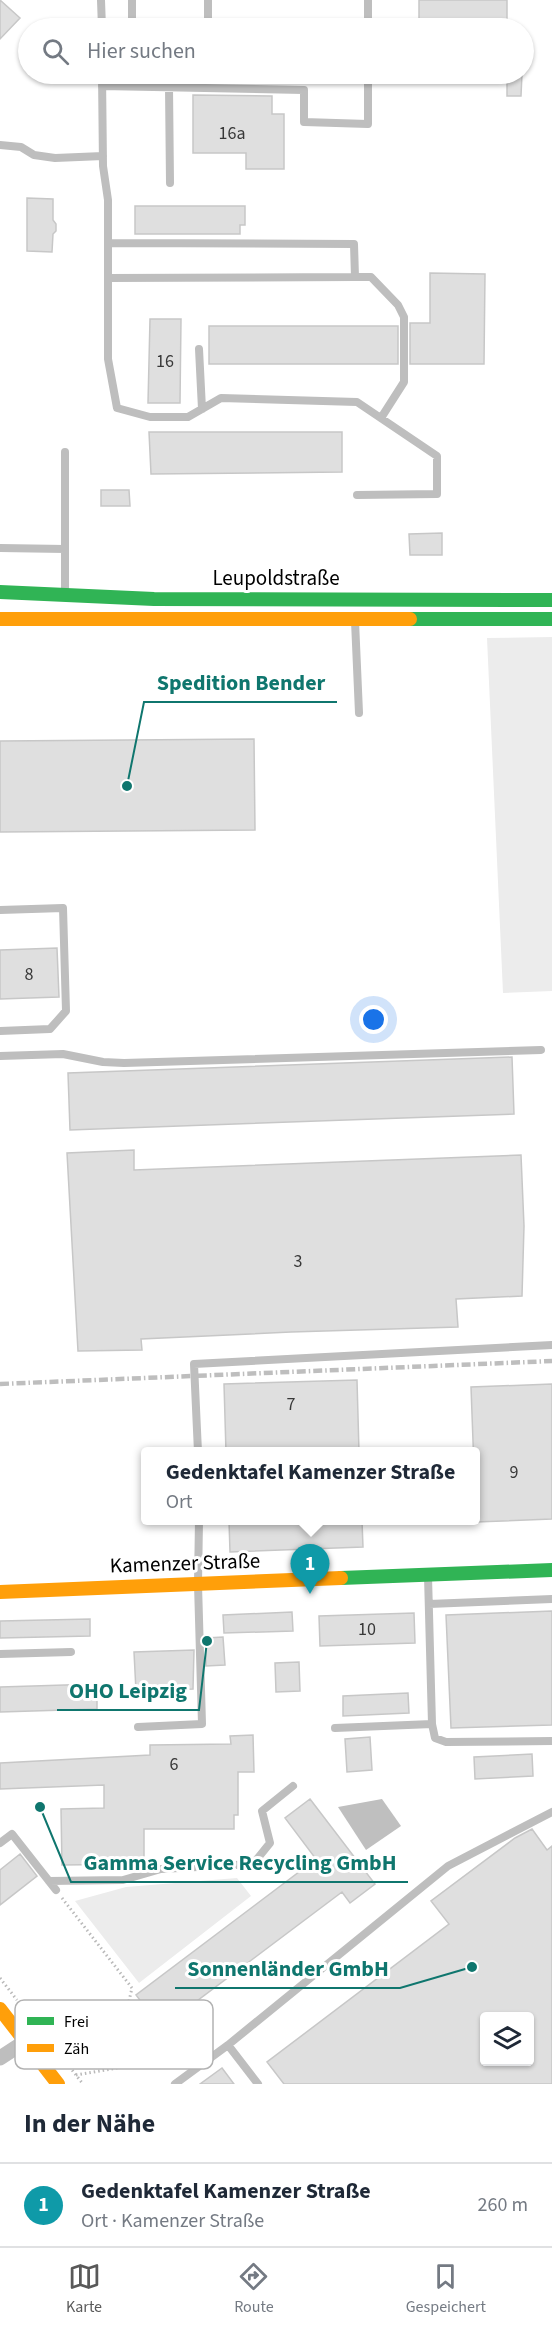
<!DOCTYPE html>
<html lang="de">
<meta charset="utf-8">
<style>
body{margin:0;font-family:"Source Sans 3",sans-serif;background:#f2f2f3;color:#1f2937}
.controls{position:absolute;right:18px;bottom:18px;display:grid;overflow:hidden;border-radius:6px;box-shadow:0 2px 4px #0004}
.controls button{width:54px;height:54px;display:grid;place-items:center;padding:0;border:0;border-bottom:2px solid #e0e1e3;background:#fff;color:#1f2937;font:30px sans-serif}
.you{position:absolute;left:374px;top:1020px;width:21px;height:21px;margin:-15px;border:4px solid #fff;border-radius:50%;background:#1a73e8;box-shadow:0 0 0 9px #1a73e833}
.badge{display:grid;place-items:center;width:39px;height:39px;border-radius:50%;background:#595959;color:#fff;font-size:20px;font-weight:700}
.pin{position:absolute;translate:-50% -50px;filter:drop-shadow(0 2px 3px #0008)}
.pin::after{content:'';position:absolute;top:32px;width:21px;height:18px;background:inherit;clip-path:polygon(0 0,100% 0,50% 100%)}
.popup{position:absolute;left:141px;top:1447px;width:339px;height:78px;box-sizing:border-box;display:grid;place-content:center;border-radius:6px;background:#fff;filter:drop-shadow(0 2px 4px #0005);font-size:20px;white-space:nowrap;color:#747a83}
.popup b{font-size:22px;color:#1f2937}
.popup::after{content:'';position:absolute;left:50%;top:100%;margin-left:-12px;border:12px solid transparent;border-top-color:#fff}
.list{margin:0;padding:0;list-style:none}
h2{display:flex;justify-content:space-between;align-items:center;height:78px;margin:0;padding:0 24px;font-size:26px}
h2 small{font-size:20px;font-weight:400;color:#747a83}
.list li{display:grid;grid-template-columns:39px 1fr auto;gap:18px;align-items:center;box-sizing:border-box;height:84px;padding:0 24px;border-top:2px solid #e0e1e3}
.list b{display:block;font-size:22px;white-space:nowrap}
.list p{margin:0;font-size:20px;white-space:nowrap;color:#747a83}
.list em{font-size:20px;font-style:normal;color:#747a83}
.icon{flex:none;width:33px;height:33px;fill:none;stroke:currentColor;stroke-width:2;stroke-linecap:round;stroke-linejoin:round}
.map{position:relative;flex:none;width:552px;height:2084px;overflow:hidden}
.search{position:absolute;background:#fff;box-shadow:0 2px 4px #0004;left:18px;right:18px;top:18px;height:66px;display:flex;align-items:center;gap:15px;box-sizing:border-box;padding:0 21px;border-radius:33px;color:#747a83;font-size:22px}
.sheet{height:162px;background:#fff}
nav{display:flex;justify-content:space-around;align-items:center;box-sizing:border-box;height:84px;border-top:2px solid #e0e1e3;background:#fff;font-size:16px;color:#747a83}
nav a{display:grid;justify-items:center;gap:3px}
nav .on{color:#595959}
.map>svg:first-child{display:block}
.green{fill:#ececec}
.water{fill:#bfbfbf}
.building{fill:#dfdfdf;stroke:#c7c7c7;stroke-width:1.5;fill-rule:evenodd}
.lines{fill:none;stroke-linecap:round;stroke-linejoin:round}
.path{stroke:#b9b9b9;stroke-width:3;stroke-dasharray:1.5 3;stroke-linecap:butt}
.lane{stroke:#bebebe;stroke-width:8}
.street{stroke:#bebebe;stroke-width:15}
.fast{stroke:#30b455;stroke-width:14}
.slow{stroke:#ff9f0a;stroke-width:14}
.rail{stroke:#bebebe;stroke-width:4.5;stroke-dasharray:9 3 1.5 3;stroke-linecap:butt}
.labels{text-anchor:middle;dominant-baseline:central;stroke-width:6;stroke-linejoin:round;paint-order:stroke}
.number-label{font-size:18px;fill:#383838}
.street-label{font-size:21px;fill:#000;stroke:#fff}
.key{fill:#fff;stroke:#b2b2b2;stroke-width:1.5}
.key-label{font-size:16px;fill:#000}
.leader{fill:none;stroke:#0f766e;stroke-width:2}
.callout-dot{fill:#0f766e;stroke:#fff;stroke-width:2}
.callout-label{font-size:22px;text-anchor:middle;font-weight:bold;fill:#0f766e;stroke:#fff;stroke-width:6;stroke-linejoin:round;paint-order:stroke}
</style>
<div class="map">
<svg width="552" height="2084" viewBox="0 0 552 2084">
<rect width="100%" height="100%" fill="#fff"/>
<!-- green -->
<path class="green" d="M552,637V991L503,993L487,638Z
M237,1878L251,1896L139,1983L75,1901L126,1887Z"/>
<!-- water -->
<path class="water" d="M382,1799L401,1826L366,1850L338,1807Z"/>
<!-- building -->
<path class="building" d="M0,0L20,18L0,39Z
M419,0H507V28H419Z
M507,74H522L521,96H507Z
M193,95L272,96V114H284V169H246V153H193Z
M27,198L53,199V220L56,224V231L53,234L52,252L27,251Z
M135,206H245V225H240V234H135Z
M430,273L485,274L484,364H410V323H430Z
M150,319H181L180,403H148Z
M209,326H398V364H209Z
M149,432H342V472L151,474Z
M101,490H129L130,506H101Z
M442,533V555H410L409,534Z
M254,739L255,830L0,832V741Z
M57,948L59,997L0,999V950Z
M512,1057L514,1114L70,1130L68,1073Z
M134,1150V1170L521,1155L524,1226L522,1296L456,1299L458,1327L291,1332L141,1339L142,1350L78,1351L67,1153Z
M357,1380L359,1452H226L224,1384Z
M552,1384V1519L476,1522L471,1387Z
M229,1521H362L363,1547L230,1552Z
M552,1611V1725L451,1728L446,1615Z
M292,1612L293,1631L224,1633L223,1615Z
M414,1613L415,1643L320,1646L319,1616Z
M90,1619V1636L0,1638V1621Z
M223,1637L225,1665L206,1666V1638Z
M194,1650L193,1689L136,1691L134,1652Z
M299,1662L300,1691L276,1692L275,1663Z
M97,1684V1709L0,1712V1687Z
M408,1693L409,1713L343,1716V1696Z
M253,1735L254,1772H238V1815H234V1829H144V1864L62,1865L61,1809L104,1808V1785L0,1789V1763L150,1755V1745L231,1744L230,1736Z
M370,1737L372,1770L347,1772L345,1739Z
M532,1754L533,1776L475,1779L474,1757Z
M310,1799L375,1884L350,1903L342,1892L193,2004L196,2008L164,2032L136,1995L316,1859L285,1818Z
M532,1829L547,1850L552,1846V2084H284L267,2062L449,1924L431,1901L515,1838ZM484,2016H530V2061H484Z
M20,1854L37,1876L0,1905V1870Z
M222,2068L234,2084H200Z"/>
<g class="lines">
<!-- path -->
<path class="path" d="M62,1898L132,1988L129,2001
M0,1978L17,2000
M25,2010L83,2084
M98,2025L129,2001L182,2067
M76,2075L175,2058"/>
<!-- lane -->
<path class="lane" d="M101,0L102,28
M132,0V22H208V0
M368,0V28
M102,74L103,166L108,200V359L117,408L150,417H188L221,398L357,402L437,456V494L357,495
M102,86L304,90V122L368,124V74
M169,87L170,183
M0,145L21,147L34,155L55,158L103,156
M108,243L354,244L355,277L108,278
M355,277H371L398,305L404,317V382L381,418
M199,349L202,409
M0,548L65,549
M65,594V452
M355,621L359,713
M0,910L63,908L66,1011L50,1029L0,1031
M0,1056L63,1054L103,1062L124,1063L541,1050
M198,1452L194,1364L552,1345
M429,1604L552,1599
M0,1654L71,1652
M432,1724L435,1738L446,1742L552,1741
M138,1727L202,1724L198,1584L199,1520
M335,1728L432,1724L428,1576
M0,1843L12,1834L56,1890
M49,1881L123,1880L161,1869L253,1864L270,1843L262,1811L293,1786
M228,2045L258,2084
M175,2084L228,2045L448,1866L552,1812"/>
<!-- street -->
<path class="street" d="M0,2058L26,2041"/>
<!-- fast -->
<path class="fast" d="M0,592L154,599L552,600
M410,619H552
M341,1578L552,1570"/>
<!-- slow -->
<path class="slow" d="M0,619H410
M0,1592L341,1578
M0,2009L58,2084"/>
<!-- rail -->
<path class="rail" d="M0,1384L552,1361"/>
</g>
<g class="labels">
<!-- number labels -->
<g class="number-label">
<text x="232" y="133">16a</text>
<text x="165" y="361">16</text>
<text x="29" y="974">8</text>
<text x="298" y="1261">3</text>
<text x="291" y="1404">7</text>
<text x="514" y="1472">9</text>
<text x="367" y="1629">10</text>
<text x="174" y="1764">6</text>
</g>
<!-- street labels -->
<g class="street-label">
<text x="276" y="578">Leupoldstraße</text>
<text transform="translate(185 1563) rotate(-2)">Kamenzer Straße</text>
</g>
</g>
<!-- legend -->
<rect x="15" y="2000" width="198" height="69" rx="9" class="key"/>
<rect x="27" y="2017" width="27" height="8" fill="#30b455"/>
<rect x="27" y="2044" width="27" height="8" fill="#ff9f0a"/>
<g class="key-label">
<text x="64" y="2027">Frei</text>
<text x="64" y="2054">Zäh</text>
</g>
<!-- callouts -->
<path class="leader" d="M127 786L144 702H337M207 1641L199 1710H57M40 1807L71 1882H408M472 1967L400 1988H175"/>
<g class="callout-dot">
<circle cx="127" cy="786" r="6"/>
<circle cx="207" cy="1641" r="6"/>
<circle cx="40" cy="1807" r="6"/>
<circle cx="472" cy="1967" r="6"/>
</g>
<g class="callout-label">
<text x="241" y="690">Spedition Bender</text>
<text x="128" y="1698">OHO Leipzig</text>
<text x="240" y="1870">Gamma Service Recycling GmbH</text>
<text x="288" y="1976">Sonnenländer GmbH</text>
</g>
</svg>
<div class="controls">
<button><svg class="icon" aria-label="layers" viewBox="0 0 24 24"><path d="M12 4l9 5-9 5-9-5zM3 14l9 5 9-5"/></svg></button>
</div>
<div class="you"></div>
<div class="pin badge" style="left:310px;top:1594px;background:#0f9aa8">1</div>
<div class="popup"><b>Gedenktafel Kamenzer Straße</b>Ort</div>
<div class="search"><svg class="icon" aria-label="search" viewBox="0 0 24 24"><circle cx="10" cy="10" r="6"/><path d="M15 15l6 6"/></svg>Hier suchen</div>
</div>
<section class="sheet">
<h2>In der Nähe<small></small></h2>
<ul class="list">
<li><span class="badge" style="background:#0f9aa8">1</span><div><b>Gedenktafel Kamenzer Straße</b><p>Ort · Kamenzer Straße</p></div><em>260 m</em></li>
</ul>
</section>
<nav>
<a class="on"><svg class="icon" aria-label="map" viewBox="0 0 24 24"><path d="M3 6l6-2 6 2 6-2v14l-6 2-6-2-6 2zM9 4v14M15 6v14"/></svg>Karte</a>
<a><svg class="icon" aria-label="directions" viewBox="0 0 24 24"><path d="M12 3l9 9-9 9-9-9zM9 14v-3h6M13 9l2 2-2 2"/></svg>Route</a>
<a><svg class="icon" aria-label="saved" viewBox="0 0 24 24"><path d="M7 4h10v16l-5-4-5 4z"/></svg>Gespeichert</a>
</nav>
